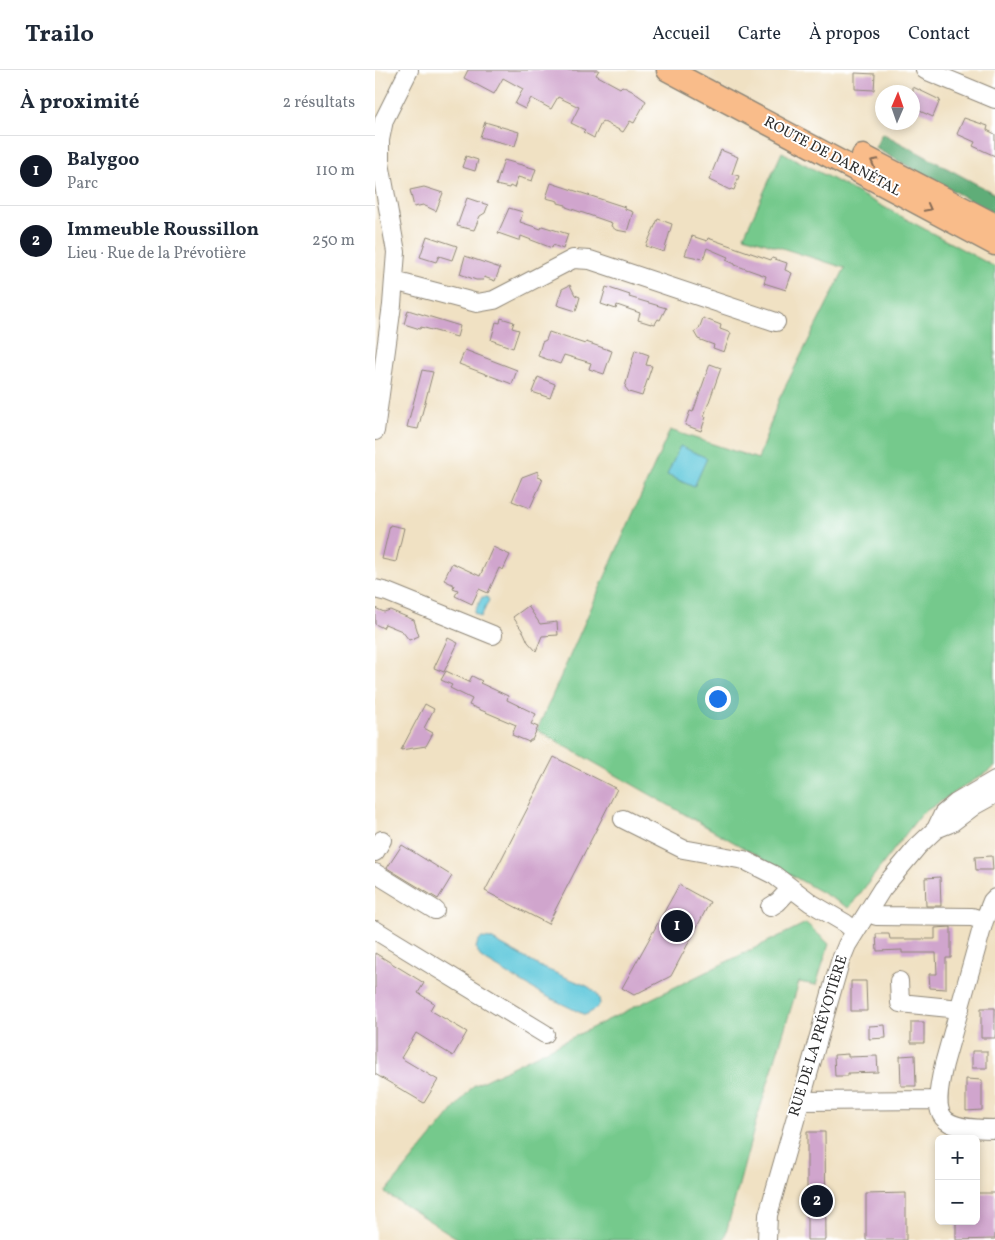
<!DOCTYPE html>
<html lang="fr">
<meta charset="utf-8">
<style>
body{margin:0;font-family:Vollkorn,serif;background:#f6f6f7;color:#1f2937}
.controls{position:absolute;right:15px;bottom:15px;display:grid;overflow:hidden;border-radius:8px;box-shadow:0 2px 8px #0003}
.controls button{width:45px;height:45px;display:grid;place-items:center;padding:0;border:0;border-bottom:1px solid #e0e1e3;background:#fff;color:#1f2937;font:25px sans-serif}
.compass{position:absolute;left:500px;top:15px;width:45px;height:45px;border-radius:50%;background:#fff;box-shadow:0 2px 8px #0003;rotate:2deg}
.you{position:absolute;left:342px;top:628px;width:18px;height:18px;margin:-12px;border:4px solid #fff;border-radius:50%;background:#1a73e8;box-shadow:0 0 0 8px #1a73e833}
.badge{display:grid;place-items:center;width:32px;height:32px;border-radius:50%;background:#111827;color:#fff;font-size:16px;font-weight:700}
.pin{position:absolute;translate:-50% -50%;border:2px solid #fff;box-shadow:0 1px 5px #0006}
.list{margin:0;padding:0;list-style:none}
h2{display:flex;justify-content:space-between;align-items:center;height:65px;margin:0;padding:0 20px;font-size:21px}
h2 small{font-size:16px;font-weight:400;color:#747a83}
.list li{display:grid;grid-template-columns:32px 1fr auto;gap:15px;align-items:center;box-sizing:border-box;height:70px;padding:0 20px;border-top:1px solid #e0e1e3}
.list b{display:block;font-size:19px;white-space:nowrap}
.list p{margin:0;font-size:16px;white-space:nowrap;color:#747a83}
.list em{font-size:16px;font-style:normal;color:#747a83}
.map{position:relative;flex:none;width:620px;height:1170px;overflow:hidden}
header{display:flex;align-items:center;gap:30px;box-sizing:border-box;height:70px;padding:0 25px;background:#fff;border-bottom:1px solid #e0e1e3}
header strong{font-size:24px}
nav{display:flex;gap:28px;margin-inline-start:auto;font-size:18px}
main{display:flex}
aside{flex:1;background:#fff}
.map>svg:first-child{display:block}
.green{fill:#74c98c;stroke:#507a5c}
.forest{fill:#5fad78;stroke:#456c52}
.water{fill:#5fc8db;stroke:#457a83}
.building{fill:#d0a5cd}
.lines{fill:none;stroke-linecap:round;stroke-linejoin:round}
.minor-casing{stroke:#8e8677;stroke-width:20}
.major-casing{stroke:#8e8677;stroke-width:25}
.minor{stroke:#fff;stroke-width:18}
.major{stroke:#f9bc8a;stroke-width:22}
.oneway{stroke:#886c56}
.labels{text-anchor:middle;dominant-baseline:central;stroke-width:4;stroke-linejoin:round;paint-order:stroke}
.street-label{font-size:15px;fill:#2b2b2b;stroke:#fff}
</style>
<header>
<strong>Trailo</strong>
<nav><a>Accueil</a><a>Carte</a><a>À propos</a><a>Contact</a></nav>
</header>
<main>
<aside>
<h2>À proximité<small>2 résultats</small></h2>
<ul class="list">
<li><span class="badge">1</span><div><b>Balygoo</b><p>Parc</p></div><em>110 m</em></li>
<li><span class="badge">2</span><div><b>Immeuble Roussillon</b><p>Lieu · Rue de la Prévotière</p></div><em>250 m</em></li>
</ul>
</aside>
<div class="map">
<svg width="620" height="1170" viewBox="0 0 620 1170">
<rect width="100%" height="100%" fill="#fff"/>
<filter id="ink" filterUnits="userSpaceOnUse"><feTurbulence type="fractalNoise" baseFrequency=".02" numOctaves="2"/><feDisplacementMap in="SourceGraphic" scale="10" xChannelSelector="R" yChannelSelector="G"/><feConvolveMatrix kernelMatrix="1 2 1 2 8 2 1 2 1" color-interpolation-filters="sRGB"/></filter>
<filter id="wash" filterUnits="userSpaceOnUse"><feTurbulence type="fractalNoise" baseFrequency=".0096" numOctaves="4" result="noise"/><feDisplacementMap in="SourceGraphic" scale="20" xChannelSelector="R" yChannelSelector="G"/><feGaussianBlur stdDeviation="1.12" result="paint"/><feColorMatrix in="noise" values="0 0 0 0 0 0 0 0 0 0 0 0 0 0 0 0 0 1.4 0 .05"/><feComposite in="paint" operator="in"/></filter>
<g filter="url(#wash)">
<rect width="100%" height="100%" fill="#f0e1c3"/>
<!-- green -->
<path class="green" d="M407,82L620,197V697L546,744L474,838L162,660L295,360L383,389L404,329L470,198L369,166Z
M431,853L454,874L441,915L424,912L380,1055L349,1170H85L10,1123L98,1016Z"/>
<!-- forest -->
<path class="forest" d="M507,63L620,124V144L500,78Z"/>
<!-- water -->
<path class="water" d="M305,376L332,388L319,417L292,405Z
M107,527H112L114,530L106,547L99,543Z
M107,868L116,869L166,897L212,916C220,921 224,925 225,934L218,941L210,945L167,924L106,888L101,878L103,871Z"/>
<g id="blocks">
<!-- building -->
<path class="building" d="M93,0H224L221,5L245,18L247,16L257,21L271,31L259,53L255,51L248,62L227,51L219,68L208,62L210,60L196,53L204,37L183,27L176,39L156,28L150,39L140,34L148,19L128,8L119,24L89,8Z
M480,3L500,4L499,20L480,19Z
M538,17L565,30L558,47L538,38Z
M589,48L613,56L612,60L620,64V86L598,76L600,72L582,64Z
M110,52L144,62L140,76L105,67Z
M346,80L363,87L357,104L364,106L359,120L356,119L355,120L334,110Z
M91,86L103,90L100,101L87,97Z
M129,90L161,99L157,111L143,107L139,118L135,116L134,118L121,115Z
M176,113L250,137V139L258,142L252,162L241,160L236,156L237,153L191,137V135L183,133V131L171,128Z
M49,117L68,123L61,141L48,135L39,137L35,120Z
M92,128L113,135L110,143L105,146L99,160L82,156Z
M134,138L148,142L145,152L166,159L167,156L193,164L188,179L178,175L177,178L146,166L145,170H143L123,163Z
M283,149L297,154L289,182L271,176Z
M52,166L82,176L77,190L64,186L61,192L45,187Z
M317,166L332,171L333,168L396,190L397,188L412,193L410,200L417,203L411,220L389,213L391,206L360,195V194L351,190L353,187L332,178L328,189L310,185Z
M90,186L125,198L120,211L109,207L108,210H101L85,204Z
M195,215L200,225L205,227L201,241L182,235L187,219Z
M231,217L255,225L254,227L291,238L285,250L283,249L280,254L276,253V254L263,250L265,243L242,235L241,239L226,234Z
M33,240L85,256L82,267L46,257L45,259L29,254Z
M126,248L139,252L137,258L144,260L138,278L116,270L121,252L125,253Z
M328,248L346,255L345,259L356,263L349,282L338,278L339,275L323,269L319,262L324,259Z
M174,262L210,274L211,272L237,281L229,304L214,299L216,293L189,285L185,294L163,286L167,272L171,270Z
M90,280L142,300L137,314L84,294Z
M260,280L274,285L271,295L277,296L267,326L254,322L250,317Z
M335,294L346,298L329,346L331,347L326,361L310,355L315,341L318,342Z
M47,300L58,302L43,359L32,357Z
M163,307L180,314L175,328L157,322Z
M163,401V407L168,409L155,438L137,431L147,407Z
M15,455L29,458L21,492L7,489Z
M118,477L135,485L128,500L124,498L113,523L104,519L97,534L80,526L83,520L78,518L79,515L69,510L77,493L105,506Z
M153,536L165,554L182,552L183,565L167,566L161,581L153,572L149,563L138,547Z
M0,538L9,542L15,540L39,550L44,566L34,570L27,561L10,554L8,558L0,554Z
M73,568L83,573L69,602L59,598Z
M71,601L94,612L97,606L107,611L105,613L133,626L132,630L161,644L156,654L163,657L157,670H155L154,672L137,665L141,655L94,635L97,629L75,618L77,615L66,610Z
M50,634L59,639L49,658L58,663L51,676L26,680Z
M179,687L242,719L173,854L110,821Z
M27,775L77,806L63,829L12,798Z
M617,786L618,800H601L600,787Z
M565,807L566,836H551L550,808Z
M304,815L335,832L296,906L259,925L247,918Z
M576,857V888H571V919L555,918L554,904H562L561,883H527V880L502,881L501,864H514L515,869H560V858Z
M0,883L49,913L43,923L59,933L55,940L92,962L78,986L41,963L26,988L63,1010L49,1033L0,1004Z
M476,911H491L492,941H476Z
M606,938H620V968H606Z
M536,952H549V973H536Z
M510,955L511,968L494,969V956Z
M597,981H612V998H597Z
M473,984V987L502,986L503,1002L473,1003V1006H460L459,985Z
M540,985L541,1016H526L525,986Z
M591,1009L607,1010V1040L591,1041Z
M432,1062H450L451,1170H432Z
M531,1123V1170H491V1124Z
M601,1123H620V1169L581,1170V1151H601Z"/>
</g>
</g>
<g filter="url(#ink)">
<use href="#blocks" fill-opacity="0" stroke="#8e8677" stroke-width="1"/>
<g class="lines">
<defs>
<path id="minor" d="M550,0L620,29
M19,211L102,233L119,230L198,189L215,190L401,252
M0,361L17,235L21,182L5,93V70L9,50L34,0
M0,519L12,522L118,565
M248,749L308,779L369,790L399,805L436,833L470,853L480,861
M561,759L568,744L581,733L620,710
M0,782L7,770
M0,803L60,840
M620,828L617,831L609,851L569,994C556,1050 563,1059 620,1059
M395,837L403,832L416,818
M501,846L597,847L609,851
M0,860L170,964
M524,911L525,933L585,939
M424,1031L563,1030
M392,1170L393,1145L397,1131L465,892L472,875L507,819L543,776L561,759L576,753L600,735L620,724"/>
<path id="major" d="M293,0L620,174
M488,86L620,155"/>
</defs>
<!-- minor casing -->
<use href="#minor" class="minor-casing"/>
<!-- major casing -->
<use href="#major" class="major-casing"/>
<!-- minor -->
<use href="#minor" class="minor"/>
<!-- major -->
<use href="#major" class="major"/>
</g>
<!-- one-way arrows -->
<defs><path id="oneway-chevron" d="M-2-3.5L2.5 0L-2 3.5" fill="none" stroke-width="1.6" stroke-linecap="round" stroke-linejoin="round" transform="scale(1.25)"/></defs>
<g class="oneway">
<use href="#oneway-chevron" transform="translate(499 92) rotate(-152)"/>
<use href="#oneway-chevron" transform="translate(553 138) rotate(28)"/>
</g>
</g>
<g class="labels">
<!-- street labels -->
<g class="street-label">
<text transform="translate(457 87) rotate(28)">ROUTE DE DARNÉTAL</text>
<text transform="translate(444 966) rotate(-73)">RUE DE LA PRÉVOTIÈRE</text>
</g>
</g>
</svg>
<div class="controls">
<button>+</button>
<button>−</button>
</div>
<svg class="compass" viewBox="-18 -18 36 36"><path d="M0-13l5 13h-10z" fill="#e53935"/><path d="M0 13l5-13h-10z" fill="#747a83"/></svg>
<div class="you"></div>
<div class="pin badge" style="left:302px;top:856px">1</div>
<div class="pin badge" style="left:442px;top:1131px">2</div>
</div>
</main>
